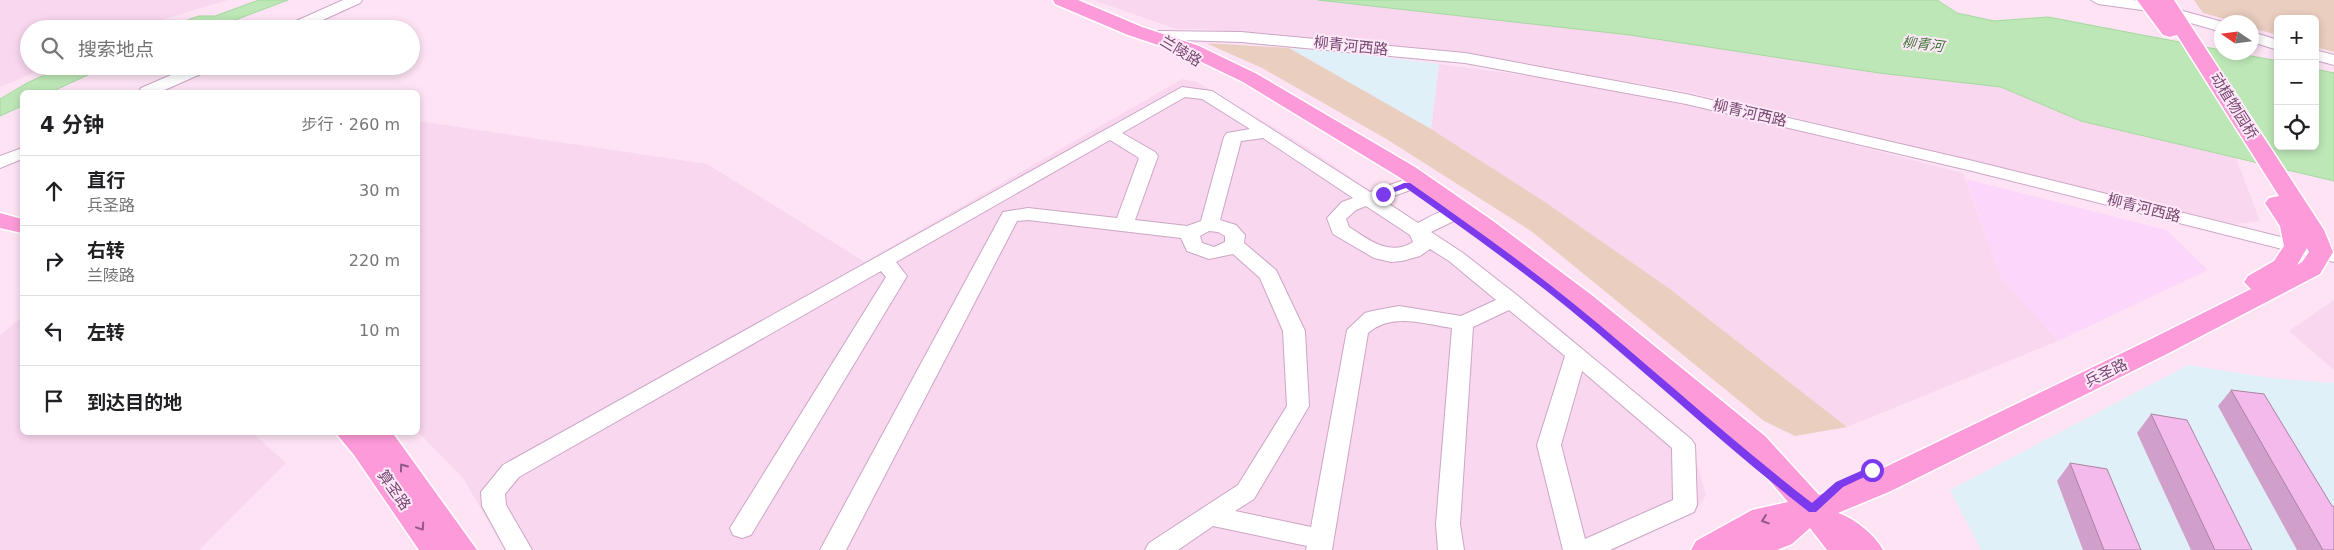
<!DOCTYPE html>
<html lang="zh">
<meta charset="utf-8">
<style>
body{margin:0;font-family:"DejaVu Sans","Noto Sans SC",sans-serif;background:#f2f2f2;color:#202124}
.controls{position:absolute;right:15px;top:15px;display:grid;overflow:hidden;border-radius:8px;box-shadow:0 2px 8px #0003}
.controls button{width:45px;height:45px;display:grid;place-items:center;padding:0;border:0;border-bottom:1px solid #e0e0e0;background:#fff;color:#202124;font:25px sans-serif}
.compass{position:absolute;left:2214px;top:15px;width:45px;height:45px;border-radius:50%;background:#fff;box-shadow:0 2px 8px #0003;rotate:283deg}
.stop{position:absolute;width:15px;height:15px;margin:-11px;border:4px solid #7c3aed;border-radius:50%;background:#fff}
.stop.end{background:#7c3aed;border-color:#fff;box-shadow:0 1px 5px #0008}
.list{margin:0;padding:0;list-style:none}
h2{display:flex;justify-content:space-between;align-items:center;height:65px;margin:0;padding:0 20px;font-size:21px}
h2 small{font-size:16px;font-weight:400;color:#757577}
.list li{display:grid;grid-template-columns:32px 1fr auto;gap:15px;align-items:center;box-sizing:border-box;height:70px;padding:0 20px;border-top:1px solid #e0e0e0}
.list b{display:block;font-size:19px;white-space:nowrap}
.list p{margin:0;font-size:16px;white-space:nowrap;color:#757577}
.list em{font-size:16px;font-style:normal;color:#757577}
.icon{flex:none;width:28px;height:28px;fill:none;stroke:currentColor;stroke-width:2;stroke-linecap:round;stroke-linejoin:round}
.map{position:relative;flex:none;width:2334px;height:550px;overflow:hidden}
.search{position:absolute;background:#fff;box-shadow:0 2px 8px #0003;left:20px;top:20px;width:400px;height:55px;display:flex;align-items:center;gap:12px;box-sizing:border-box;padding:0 18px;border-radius:28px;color:#757577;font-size:19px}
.panel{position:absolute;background:#fff;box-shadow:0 2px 8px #0003;left:20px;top:90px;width:400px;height:345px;border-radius:8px}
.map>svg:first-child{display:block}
.residential{fill:#f9d7ef}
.commercial{fill:#fdd6fc}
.education{fill:#e0f0f9}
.green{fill:#eacfc1}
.water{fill:#bde7b7;stroke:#a3d99d}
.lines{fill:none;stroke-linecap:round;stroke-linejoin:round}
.minor-casing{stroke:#cba6c5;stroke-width:2}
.major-casing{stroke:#fff;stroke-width:3}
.minor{fill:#fff;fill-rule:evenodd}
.major{fill:#fd9ad9;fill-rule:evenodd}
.wall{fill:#d1a0ca}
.building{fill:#f3baeb;stroke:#aa82a4}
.oneway{stroke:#905886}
.route{fill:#7c3aed}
.labels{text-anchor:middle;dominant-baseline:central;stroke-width:4;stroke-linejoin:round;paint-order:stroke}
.far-water-label{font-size:14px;font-style:italic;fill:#3e7439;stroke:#ffe9f8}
.street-label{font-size:15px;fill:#754871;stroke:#ffe9f8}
</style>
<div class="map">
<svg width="2334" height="550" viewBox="0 0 2334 550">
<rect width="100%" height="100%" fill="#fde3f4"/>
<!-- residential -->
<path class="residential" d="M0,0H228L168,18L141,29H29V66H50L0,87Z
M1093,0H1318L1630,35L1879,73L2001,87L2081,121L2236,158L2260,221L2234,224L1688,92L1459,53L1204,29H1176Z
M1439,64L1552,79L1749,118L1963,173L2001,278L2058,341L1847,427L1670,289L1545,202L1431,129Z
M1182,79L1197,82L1305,146L1479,265L1562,330L1691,442L1706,495L1695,512L1615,550H505L463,478L418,432V121L707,164L865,262Z
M2334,300V370L2289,331Z
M22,317V432L253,433L286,463L199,550H0V335Z"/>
<!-- commercial -->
<path class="commercial" d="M1966,179L2167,230L2208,270L2058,341L2001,278Z"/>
<!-- education -->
<path class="education" d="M1289,48L1353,53L1439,64L1431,129Z
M2188,365L2270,378L2334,383V550H1981L1950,490Z"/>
<!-- green -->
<path class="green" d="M2194,0H2334V52L2315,47V19H2278V35L2252,28V22H2235L2203,13Z
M1206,43L1289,48L1431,129L1545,202L1670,289L1847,427L1795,436L1764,421L1531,231L1388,140L1262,68Z"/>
<!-- water -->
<path class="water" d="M259,0H288L211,29H162L199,16H215Z
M1318,0H1937L1957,13L1994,21L2048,17L2221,50L2222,52L2235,53L2278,61V146H2315V69L2334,73V181L2081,121L2001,87L1879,73L1630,35Z
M64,66H107L51,92H22V106L0,116V99L27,83Z"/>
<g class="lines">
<defs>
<path id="minor" d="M343,0H362L360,3L303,29H282L285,26Z
M2091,0H2132L2150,2L2223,22L2222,32L2149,11L2098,4Z
M1155,31L1241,32L1465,53L1686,94L1969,160L2334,250V262L1968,170L1686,104L1465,63L1241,42L1149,39L1147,36L1149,33Z
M2252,32L2278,40V50L2252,42Z
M2315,50L2334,55V65L2315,60Z
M192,66H214L212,69L160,92H139L141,88Z
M1182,87L1212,91L1370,192L1401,181H1413L1416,185L1413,189L1383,200L1418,223C1430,217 1444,207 1458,211L1460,215L1458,219L1431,232L1463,253L1518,296L1691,439L1695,445L1697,505L1694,512L1610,550H1563L1537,445L1565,356L1509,310L1473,327L1460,524L1464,550H1438L1436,524L1452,328C1424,324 1392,312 1368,333L1332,550H1306L1307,546L1213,526L1178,550H1145L1149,543L1238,485L1287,406L1283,331L1260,278L1233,254L1209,259L1187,251L1181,238L1028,220L1017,221L846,550H820L1003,212L1028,208L1117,218L1139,158L1110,140L896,262L907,276L751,535L742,538L733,535L730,528L886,277L881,271L519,477L505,494L506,505L532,550H506L482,506L481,492L503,465ZM1185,97L1202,99L1250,129L1227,133L1224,137L1201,221L1187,226L1135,220L1158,156L1155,152L1122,133ZM1263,138L1353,198L1342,202L1327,218L1333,234L1374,258L1391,262L1402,261L1420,256L1430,249L1449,261L1496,300L1461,316L1399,306L1372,311L1365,313L1347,330L1311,527L1235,511L1254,499L1309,406L1305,331L1276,270L1244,243L1245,235L1236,225L1220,220L1241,141ZM1366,206L1410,235L1413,242C1390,257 1369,240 1349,227L1346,219L1356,210ZM1209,231L1218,232L1225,236V242L1214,247L1202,243L1200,236ZM1582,371L1672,448L1673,500L1585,539L1561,445Z
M22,148V159L0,168V156Z"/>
<path id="major" d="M1053,0H1078L1142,27L1199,46L1257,74L1415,167L1493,221L1593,296L1765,436L1819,495L1869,475L2147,341L2251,289L2244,282L2248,276L2274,261L2284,246L2280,226L2265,203L2269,198L2279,196L2177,35L2170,37L2163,35L2137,0H2174L2324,230L2333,252L2320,274L2165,355L1891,491L1838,513C1854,518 1875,535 1883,550H1827L1810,528L1792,544L1777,550H1691L1696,541L1752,510L1788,502L1745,452L1575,308L1477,231L1399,177L1243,82L1185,54L1128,35L1055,4ZM2307,248L2309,252L2302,262L2297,265Z
M0,213L22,219V233L0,228Z
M335,432H392L477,550H419L354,455Z"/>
</defs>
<!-- minor casing -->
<use href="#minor" class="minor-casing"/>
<!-- major casing -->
<use href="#major" class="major-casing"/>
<!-- minor -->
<use href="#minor" class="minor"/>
<!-- major -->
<use href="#major" class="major"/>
</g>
<!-- wall -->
<path class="wall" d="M2231,390L2334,550H2297L2218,406Z
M2151,414L2252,550H2191L2137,433Z
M2070,463L2141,550H2083L2057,481Z"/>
<!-- building -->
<path class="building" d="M2231,390L2264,394L2332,506L2334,507V550H2323Z
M2151,414L2187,420L2252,550H2215Z
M2070,463L2107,469L2141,550H2104Z"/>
<!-- one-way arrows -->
<defs><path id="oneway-chevron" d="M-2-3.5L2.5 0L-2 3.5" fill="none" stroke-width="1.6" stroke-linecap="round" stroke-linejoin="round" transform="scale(1.25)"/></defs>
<g class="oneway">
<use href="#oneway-chevron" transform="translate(403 467) rotate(-126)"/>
<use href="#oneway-chevron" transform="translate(1765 520) rotate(161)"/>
<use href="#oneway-chevron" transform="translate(421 527) rotate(56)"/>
</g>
<!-- route -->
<path class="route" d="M1404,183H1410C1466,222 1521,261 1574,304C1655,370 1730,440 1812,503L1836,482L1872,466L1875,467V472L1843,487L1816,512H1809C1726,447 1649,375 1568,308C1516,266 1461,227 1406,188L1383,196L1379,194Z"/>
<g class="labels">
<!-- far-water labels -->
<g class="far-water-label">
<text transform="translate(1923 44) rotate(7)">柳青河</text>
</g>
<!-- street labels -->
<g class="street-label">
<text transform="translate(1351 46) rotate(6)">柳青河西路</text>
<text transform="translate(1181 51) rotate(31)">兰陵路</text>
<text transform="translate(2234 106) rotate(58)">动植物园桥</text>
<text transform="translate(1750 113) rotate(13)">柳青河西路</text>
<text transform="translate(2144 208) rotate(14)">柳青河西路</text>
<text transform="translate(2106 373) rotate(-26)">兵圣路</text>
<text transform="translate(394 490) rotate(55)">算圣路</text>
</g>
</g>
</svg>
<div class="controls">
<button>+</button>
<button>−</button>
<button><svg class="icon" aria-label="locate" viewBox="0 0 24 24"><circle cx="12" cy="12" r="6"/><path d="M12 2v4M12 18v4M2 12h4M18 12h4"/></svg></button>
</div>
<svg class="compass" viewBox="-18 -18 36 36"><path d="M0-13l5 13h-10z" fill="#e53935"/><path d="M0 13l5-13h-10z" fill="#757577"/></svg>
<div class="stop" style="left:1872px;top:470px"></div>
<div class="stop end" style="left:1383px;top:194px"></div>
<div class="search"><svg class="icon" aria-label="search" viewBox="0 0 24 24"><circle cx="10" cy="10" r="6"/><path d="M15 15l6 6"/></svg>搜索地点</div>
<section class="panel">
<h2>4 分钟<small>步行 · 260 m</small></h2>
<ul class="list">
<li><svg class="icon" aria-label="ahead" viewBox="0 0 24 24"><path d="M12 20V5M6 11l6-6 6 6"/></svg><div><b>直行</b><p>兵圣路</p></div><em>30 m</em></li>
<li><svg class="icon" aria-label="right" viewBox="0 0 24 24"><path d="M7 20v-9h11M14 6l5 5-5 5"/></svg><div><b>右转</b><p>兰陵路</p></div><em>220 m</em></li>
<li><svg class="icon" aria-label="left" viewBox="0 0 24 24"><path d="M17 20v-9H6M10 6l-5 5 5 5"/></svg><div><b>左转</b></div><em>10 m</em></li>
<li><svg class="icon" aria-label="arrive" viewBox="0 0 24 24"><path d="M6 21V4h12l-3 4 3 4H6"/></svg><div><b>到达目的地</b></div></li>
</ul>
</section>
</div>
